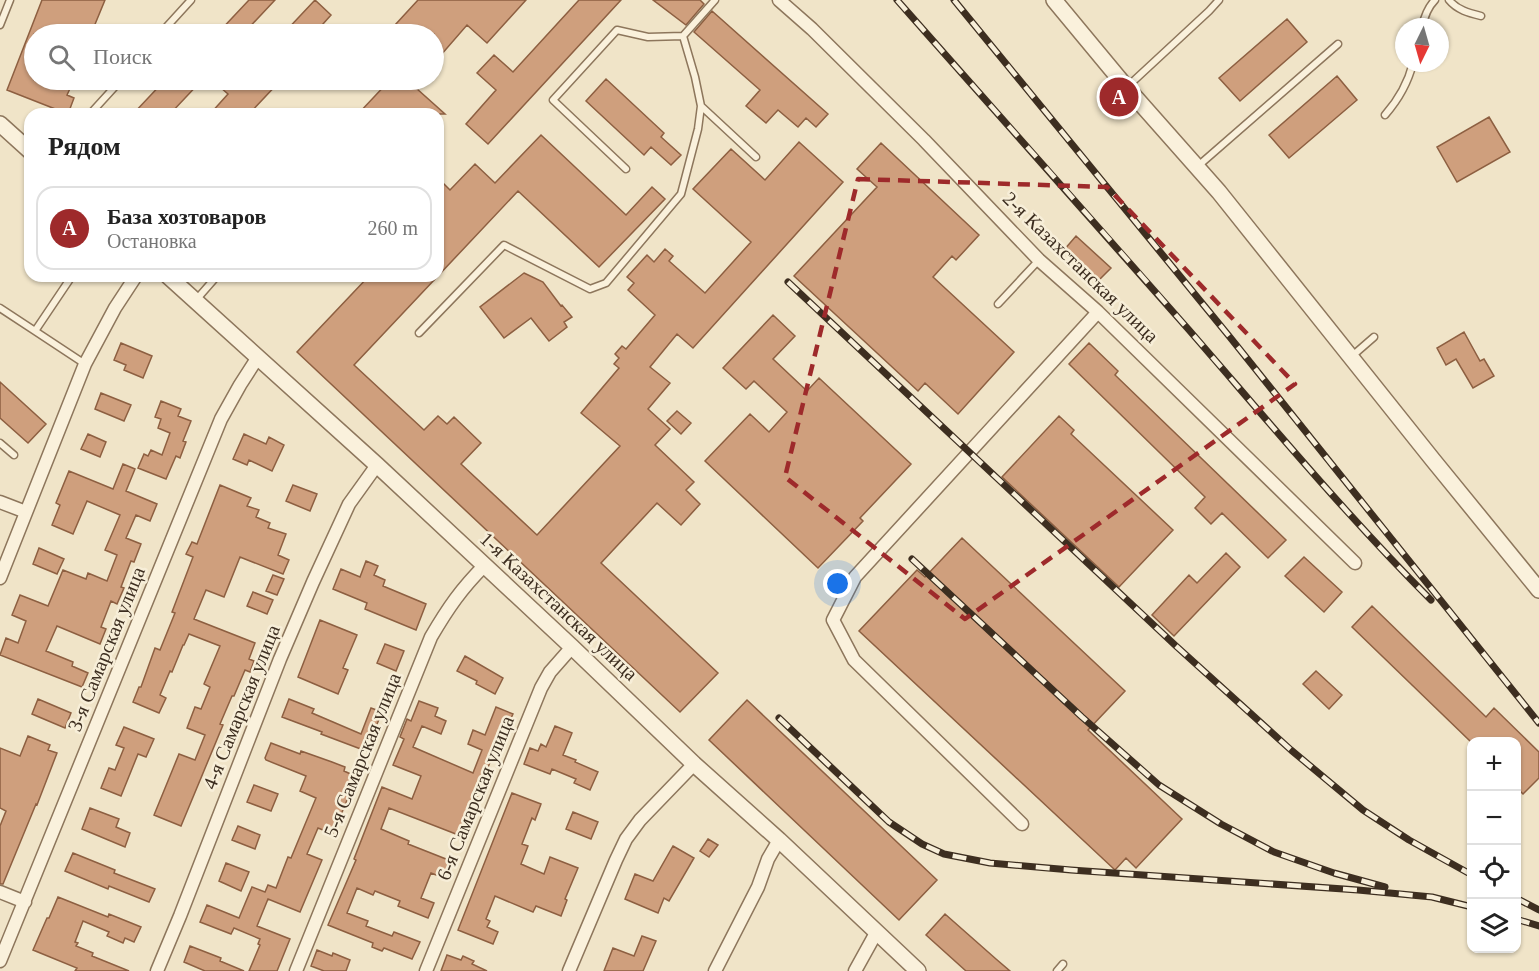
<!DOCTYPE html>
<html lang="ru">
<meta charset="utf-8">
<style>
body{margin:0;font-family:"Times New Roman",serif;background:#f6f6f6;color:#222}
.controls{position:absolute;right:18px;bottom:18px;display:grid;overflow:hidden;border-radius:12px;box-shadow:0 2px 4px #0004}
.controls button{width:54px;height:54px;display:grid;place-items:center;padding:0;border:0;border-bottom:2px solid #e0e0e0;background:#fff;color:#222;font:30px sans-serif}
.compass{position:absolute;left:1395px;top:18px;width:54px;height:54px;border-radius:50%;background:#fff;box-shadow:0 2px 4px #0004;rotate:185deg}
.you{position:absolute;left:838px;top:584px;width:21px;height:21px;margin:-15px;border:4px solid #fff;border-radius:50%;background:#1a73e8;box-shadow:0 0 0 9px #1a73e833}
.badge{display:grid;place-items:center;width:39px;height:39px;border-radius:50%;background:#9e2a2b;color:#fff;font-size:20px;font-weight:700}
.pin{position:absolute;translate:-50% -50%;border:3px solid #fff;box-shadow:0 2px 6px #0006}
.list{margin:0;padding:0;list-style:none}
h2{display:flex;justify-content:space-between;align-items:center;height:78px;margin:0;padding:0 24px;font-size:26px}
h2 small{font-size:20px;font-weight:400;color:#767676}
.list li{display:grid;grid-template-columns:39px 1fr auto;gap:18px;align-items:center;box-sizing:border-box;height:84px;margin:0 12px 12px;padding:0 12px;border:2px solid #e0e0e0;border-radius:18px}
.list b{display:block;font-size:22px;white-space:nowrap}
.list p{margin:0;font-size:20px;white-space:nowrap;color:#767676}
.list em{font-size:20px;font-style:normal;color:#767676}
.icon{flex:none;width:33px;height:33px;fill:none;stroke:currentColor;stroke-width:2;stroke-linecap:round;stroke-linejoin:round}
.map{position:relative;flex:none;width:1539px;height:971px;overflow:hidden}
.search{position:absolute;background:#fff;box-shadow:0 2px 4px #0004;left:24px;top:24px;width:420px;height:66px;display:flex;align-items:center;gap:15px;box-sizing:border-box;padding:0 21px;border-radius:33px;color:#767676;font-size:22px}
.panel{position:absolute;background:#fff;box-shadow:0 2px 4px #0004;left:24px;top:108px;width:420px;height:174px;border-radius:18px}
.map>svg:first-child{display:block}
.building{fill:#cf9f7d;stroke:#8d5f41;stroke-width:1.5}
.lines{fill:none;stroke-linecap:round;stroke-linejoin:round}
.service-casing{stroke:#8d765c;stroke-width:9}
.minor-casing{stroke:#8d765c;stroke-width:15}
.tertiary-casing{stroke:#8d765c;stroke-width:18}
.service{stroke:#faf1dc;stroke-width:6}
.minor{stroke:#faf1dc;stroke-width:12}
.tertiary{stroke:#faf1dc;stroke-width:15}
.rail-casing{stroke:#3d2e20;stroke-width:7}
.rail{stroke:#f7eed8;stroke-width:4.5;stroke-dasharray:14;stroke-linecap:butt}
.marked{fill:none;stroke:#9e2a2b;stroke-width:4.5;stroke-dasharray:12 8;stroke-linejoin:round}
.labels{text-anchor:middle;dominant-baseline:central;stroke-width:5;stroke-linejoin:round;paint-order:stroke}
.street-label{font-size:20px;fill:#3d2e20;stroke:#f7eed8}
</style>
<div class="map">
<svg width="1539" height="971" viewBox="0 0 1539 971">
<rect width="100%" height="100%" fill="#f0e4c8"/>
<!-- building -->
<path class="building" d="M42,0H105L91,34H34V80H74L67,95L74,98L68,114L7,90Z
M249,0H275L243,34H217Z
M315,0L331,15L314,34H283Z
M418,0H526L487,43L467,25L434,63V34H405L395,25Z
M579,0H621L488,144L466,124L496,90L477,73L494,55L513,72Z
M653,0H700L704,4L686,25Z
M712,11L828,114L816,127L806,118L798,127L778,110L766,123L746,106L760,90L694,32Z
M1287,19L1307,42L1240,101L1219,78Z
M1337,76L1357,100L1289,158L1269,135Z
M606,79L664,133L661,137L681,155L671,165L651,147L644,155L586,101Z
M165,80H202L170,114H133Z
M212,80H281L249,114H210L228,94Z
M390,80H407L445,114H358Z
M1489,117L1510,152L1457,182L1437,147Z
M541,135L626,215L652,187L665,199L599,267L518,191L354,365L424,430L438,416L447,424L454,417L481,443L461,464L537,535L620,446L581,413L619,368L614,364L619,358L615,354L622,346L626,349L655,315L628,290L634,283L627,277L647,255L654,262L665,249L673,256L669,261L705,293L751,242L693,189L731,149L765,180L799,142L843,182L693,348L677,334L650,367L670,383L648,409L670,429L655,445L694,482L686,490L700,504L681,525L657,503L601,563L718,673L680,712L297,352L369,276H438V178L450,190L475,164L495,183Z
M881,143L979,235L956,260L952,256L933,277L1014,352L958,414L925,383L918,391L794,276L877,187L857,169Z
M1076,236L1111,268L1098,281L1064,250Z
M524,273L543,282L561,306L562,305L572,317L564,322L567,327L549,341L531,318L504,338L480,307Z
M773,315L795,336L773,359L807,391L819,378L911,464L860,518L863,521L818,568L705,461L750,414L769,432L787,412L754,381L746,389L723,368Z
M1464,332L1480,361L1484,359L1494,376L1473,388L1456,359L1446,365L1437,348Z
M121,343L152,356L143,378L124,370L126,365L114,360Z
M1089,343L1118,371L1115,375L1286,540L1268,558L1222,513L1211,524L1195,508L1205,497L1069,364Z
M0,382L46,424L28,443L0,418Z
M101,393L131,405L124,421L95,409Z
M161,401L181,409L178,416L191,421L183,441L186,442L180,458L176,456L166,479L138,468L144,454L148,456L151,450L162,455L170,433L158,428L161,419L155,417Z
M677,411L691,423L681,434L667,421Z
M1059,416L1074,430L1071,434L1173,530L1119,587L1002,477Z
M88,434L106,442L100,457L81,449Z
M244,434L266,444L269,437L284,445L272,471L249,460L247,465L233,459Z
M123,464L135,469L126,491L157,504L150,521L136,515L126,538L141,544L134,562L131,561L121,587L124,588L117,604L111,601L101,627L106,629L100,644L57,626L46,651L73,662L72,666L88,673L82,687L0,655L6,638L18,643L26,621L12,615L20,595L48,606L63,570L86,579L88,573L107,581L117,555L105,550L120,515L87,501L73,534L52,525L60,505L56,503L69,471L113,489Z
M220,485L251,498L247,506L259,510L256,517L270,523L268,528L286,534L278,555L289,560L283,574L240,557L224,597L206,590L194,619L255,643L249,659L254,661L250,672L245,670L234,696H232L220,724L223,725L181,826L154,815L179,754L195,760L205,735L187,728L195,707L201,709L210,687L204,684L220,646L189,634L184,645H183L172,672L170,671L160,695L166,698L159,713L133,702L139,687H141L155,648L160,650L175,613L172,612L193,557L186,554L192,542L197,544Z
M293,485L317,494L310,511L286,501Z
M962,538L1125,691L1088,730L1182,819L1136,868L1126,858L1115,870L859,631L917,570L925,577Z
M39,548L64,559L57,574L33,564Z
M1226,553L1240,567L1174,636L1152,615L1189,575L1197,583Z
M1304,557L1342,592L1324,612L1285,576Z
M366,561L378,566L374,575L385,580L383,586L426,604L416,630L365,609L367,603L333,589L341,569L360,577Z
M273,575L284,579L277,595L266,591Z
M253,592L273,600L267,614L247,606Z
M1372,606L1486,717L1494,708L1539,752V778L1523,794L1516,787V741H1470L1352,627Z
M320,620L357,635L343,668L348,670L338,694L298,677Z
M385,644L404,651L396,671L377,663Z
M465,656L503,678L495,694L476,684L477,681L457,671Z
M1316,671L1342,695L1329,709L1303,684Z
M38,699L71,713L65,728L32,714Z
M289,699L314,709L312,713L361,734L371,708L382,712L366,751L321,734L322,732L282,717Z
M747,700L937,880L899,920L709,740Z
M419,701L438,708L435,716L446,721L441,734L422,726L413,747L473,773L482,750L468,744L473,730L485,735L496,707L513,714L494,755H493L484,777L485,778L461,836L389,808L381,829L409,841L408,844L451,861L444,878L431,873L421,898L434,903L428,918L398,906L400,901L375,891L373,895L357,888L347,913L368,921L366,926L392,936L394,932L420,942L412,959L384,948L382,951L372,947L373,943L328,925L356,860L354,859L382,787L412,799L421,776L393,765L404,739L400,737L407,719L411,721Z
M555,726L572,733L563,755L576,760L575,762L598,772L590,790L574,783L576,779L552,769L550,774L524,764L530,748L538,751L541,744L546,747Z
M124,727L154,739L146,757L138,754L121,796L101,788L109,768L115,770L124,748L116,745Z
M28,736L50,745L48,750L57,753L37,805L36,804L3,884H0V826L6,811L0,808V748L20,756Z
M271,743L300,754L301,751L332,762L345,767L344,771L355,776L349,793H350L333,834L318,828L307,854L322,860L300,912L268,899L257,926L290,939L277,971H249L260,945L258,944L260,939L234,928L231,934L200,922L207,905L239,918L252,887L265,892L268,885L276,888L288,857L291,858L316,798L300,791L306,776L266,760L265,758Z
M254,785L278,794L271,811L247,802Z
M512,793L541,804L535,820L532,818L522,844L528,846L521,864L544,874L550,857L578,868L565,899L567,900L561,916L536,906L533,912L495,896L486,919L490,921L487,927L498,932L493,944L458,930Z
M90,808L119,819L116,827L130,833L125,847L82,829Z
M573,812L598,822L591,839L566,829Z
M238,826L260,835L255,849L232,840Z
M708,839L718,845L709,857L700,851Z
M673,846L694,858L669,901L664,898L658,913L625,899L635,874L653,881Z
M73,853L115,870L114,873L155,889L149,902L109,886L108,889L65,871Z
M226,863L249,872L241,891L219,881Z
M58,897L108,917L109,914L141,927L134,942L125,938L123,943L107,936L109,932L83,921L75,942L78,943L76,946L93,953L92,956L129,971H75L77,968L33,950L47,918H49Z
M945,914L996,959L1010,971H966L926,935Z
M642,936L656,941L643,971H604L613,948L634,956Z
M190,946L221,958L220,961L244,971H205L184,962Z
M317,950L332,956L333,953L350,960L346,971H324L311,966Z
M447,955L461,960L463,956L474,961L472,964L487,971H441Z"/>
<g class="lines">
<defs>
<path id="service" d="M1449,0C1457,10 1469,13 1481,16
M0,25L10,0
M1422,27C1424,18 1428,7 1435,0
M160,34L191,0
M1127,87L1209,11L1219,0
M701,106L756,157
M90,114L121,80
M1385,115C1399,99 1408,83 1413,63
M1198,166L1338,44
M626,169L553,100L617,30L648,37L683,36L715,0
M72,276L35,331L85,364
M196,300L217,276
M998,304L1039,260
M0,308L35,331
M419,333L504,245L590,289L606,283L681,194L698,129L701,106L695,77L683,36
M1351,357L1374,337
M0,443L14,455
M1057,971L1063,964"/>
<path id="minor" d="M779,0L812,29L924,140L1039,260L1098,312L1355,563
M0,502L26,512
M0,578L85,364L115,308L136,276
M1022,824L854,660L833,620L855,577L1098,312
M0,892L25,902
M0,961L221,419L240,385L258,357
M157,971L180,916L280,659L313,582L349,504L377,465
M296,971L431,637C448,608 461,589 485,565
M426,971L541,688L550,672L572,647
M569,971L616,860L626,839L640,820L694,764
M715,971L758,887L768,859L779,840
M855,971L876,933"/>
<path id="tertiary" d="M1054,0L1127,88L1219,192L1433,460L1539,590
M0,124L30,151
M168,276L377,465L572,647L694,764L779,840L918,971"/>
</defs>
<!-- service casing -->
<use href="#service" class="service-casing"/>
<!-- minor casing -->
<use href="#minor" class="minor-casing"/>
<!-- tertiary casing -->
<use href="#tertiary" class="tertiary-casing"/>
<!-- service -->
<use href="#service" class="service"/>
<!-- minor -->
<use href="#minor" class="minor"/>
<!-- tertiary -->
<use href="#tertiary" class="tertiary"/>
<defs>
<path id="rail" d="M897,0C994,110 1092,219 1189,330C1268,421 1346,515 1431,600
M954,0L1229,336L1539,723
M788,282L1176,646L1291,750L1363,810L1409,840L1472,875
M912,559L1082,717L1159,785L1221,824L1274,852L1334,873L1385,887
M779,718L889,822L922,844L944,854L990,863L1071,870L1358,890L1432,897L1472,907
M1516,898L1539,910
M1516,919L1539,926"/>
</defs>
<!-- rail casing -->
<use href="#rail" class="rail-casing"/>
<!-- rail -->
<use href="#rail" class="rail"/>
</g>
<!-- marked area -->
<path class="marked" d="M858,179L1107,187L1295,384L965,619L785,477Z"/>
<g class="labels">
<!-- street labels -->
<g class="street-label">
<text transform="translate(1081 267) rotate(44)">2-я Казахстанская улица</text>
<text transform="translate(559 606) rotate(43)">1-я Казахстанская улица</text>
<text transform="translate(106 649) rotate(-68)">3-я Самарская улица</text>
<text transform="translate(241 707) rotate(-68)">4-я Самарская улица</text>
<text transform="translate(362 755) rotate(-68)">5-я Самарская улица</text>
<text transform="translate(475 798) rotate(-68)">6-я Самарская улица</text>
</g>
</g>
</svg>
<div class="controls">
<button>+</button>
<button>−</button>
<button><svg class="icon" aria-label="locate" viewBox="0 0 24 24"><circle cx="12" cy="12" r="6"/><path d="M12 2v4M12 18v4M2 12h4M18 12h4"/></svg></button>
<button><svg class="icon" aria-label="layers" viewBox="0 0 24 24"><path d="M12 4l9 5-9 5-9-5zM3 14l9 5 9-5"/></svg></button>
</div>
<svg class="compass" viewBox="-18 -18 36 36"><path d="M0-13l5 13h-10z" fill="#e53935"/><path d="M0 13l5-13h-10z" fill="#767676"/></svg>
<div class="you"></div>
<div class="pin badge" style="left:1119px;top:97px">A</div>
<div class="search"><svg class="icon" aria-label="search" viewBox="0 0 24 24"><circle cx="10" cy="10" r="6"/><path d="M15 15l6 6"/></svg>Поиск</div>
<section class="panel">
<h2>Рядом<small></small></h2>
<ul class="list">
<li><span class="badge">A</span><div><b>База хозтоваров</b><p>Остановка</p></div><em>260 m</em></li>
</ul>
</section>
</div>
